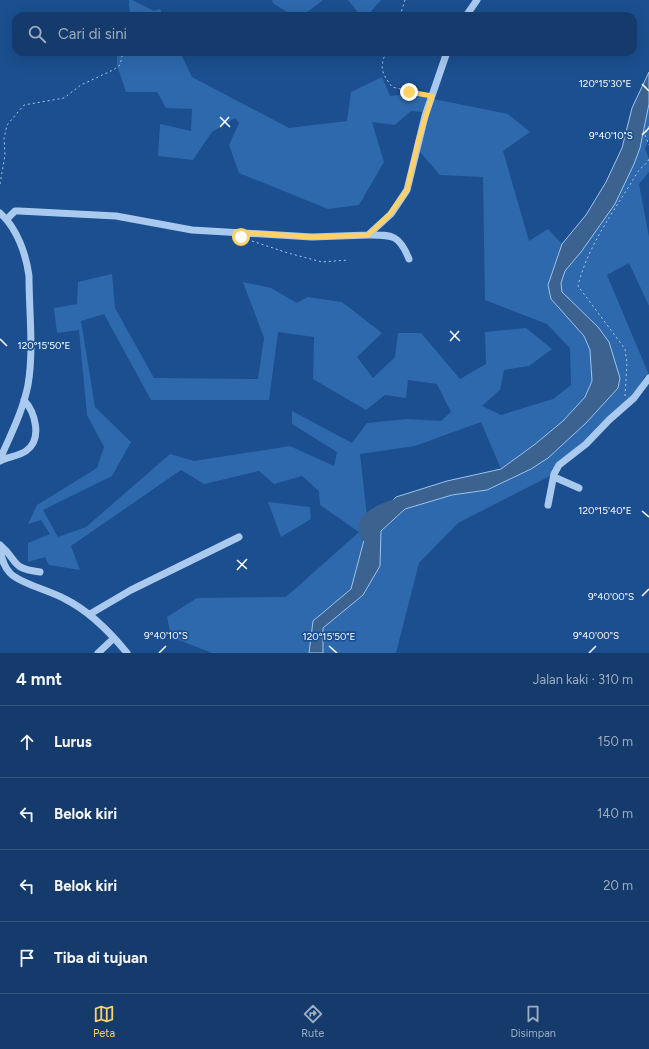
<!DOCTYPE html>
<html lang="id">
<meta charset="utf-8">
<style>
body{margin:0;font-family:Figtree,sans-serif;background:#1d4271;color:#f1f3f6}
.stop{position:absolute;width:12px;height:12px;margin:-9px;border:3px solid #ffd166;border-radius:50%;background:#fff}
.stop.end{background:#ffd166;border-color:#fff;box-shadow:0 1px 4px #0008}
.list{margin:0;padding:0;list-style:none}
h2{display:flex;justify-content:space-between;align-items:center;height:52px;margin:0;padding:0 16px;font-size:17px}
h2 small{font-size:13px;font-weight:400;color:#9dadc1}
.list li{display:grid;grid-template-columns:26px 1fr auto;gap:12px;align-items:center;box-sizing:border-box;height:72px;padding:0 16px;border-top:1px solid #33557e}
.list b{display:block;font-size:15px;white-space:nowrap}
.list em{font-size:13px;font-style:normal;color:#9dadc1}
.icon{flex:none;width:22px;height:22px;fill:none;stroke:currentColor;stroke-width:2;stroke-linecap:round;stroke-linejoin:round}
.map{position:relative;flex:none;width:649px;height:653px;overflow:hidden}
.search{position:absolute;background:#143b6b;box-shadow:0 4px 16px #0002;left:12px;right:12px;top:12px;height:44px;display:flex;align-items:center;gap:10px;box-sizing:border-box;padding:0 14px;border-radius:12px;color:#9dadc1;font-size:15px}
.sheet{height:340px;background:#143b6b}
nav{display:flex;justify-content:space-around;align-items:center;box-sizing:border-box;height:56px;border-top:1px solid #33557e;background:#143b6b;font-size:11px;color:#9dadc1}
nav a{display:grid;justify-items:center;gap:2px}
nav .on{color:#ffd166}
.map>svg:first-child{display:block}
.green{fill:#2e69ad;fill-rule:evenodd}
.water{fill:#3c6290;stroke:#9cc4f0}
.lines{fill:none;stroke-linecap:round;stroke-linejoin:round}
.river{stroke:#3c6290;stroke-width:12}
.path{stroke:#a9c9ee;stroke-width:1;stroke-dasharray:2 3;stroke-linecap:butt}
.minor{stroke:#a9c9ee;stroke-width:7}
.route{stroke:#ffd166;stroke-width:5}
.ticks{fill:none;stroke:#fff;stroke-width:1.5}
.ticks-label{font-size:10px;text-anchor:middle;fill:#fff;stroke:#1b4f8f;stroke-width:3.5;stroke-linejoin:round;paint-order:stroke}
</style>
<div class="map">
<svg width="649" height="653" viewBox="0 0 649 653">
<rect width="100%" height="100%" fill="#1b4f8f"/>
<!-- green -->
<path class="green" d="M129,0H132L154,11L160,9L163,16H130Z
M272,0H323C298,19 300,21 273,3Z
M348,0H381L367,16H361Z
M117,52H180L192,77L289,128L347,121L351,92L382,77L390,96L409,94L508,114L530,132L503,151L529,241L548,229L562,244L548,285L552,299L584,336L590,350L592,381L585,397L563,421L534,445L501,469L481,422L415,446L360,454L368,525L351,589L313,621L309,653H212L171,637L167,617L197,598L286,597L359,532L320,505L319,491L302,476L274,484L259,471L204,484L181,470L71,546L80,570L49,565L45,557L28,562V543L50,534L41,520L28,524L37,505L97,468L104,447L87,415L79,330L57,333L54,308L77,304L78,282L112,274L115,308L154,378L258,379L264,338L243,282L271,288L297,303L307,297L342,302L382,333L357,357L373,378L395,357L398,333H421L460,379L486,364L485,332L526,328L552,349L529,366L504,370L500,390L482,406L501,415L553,399L571,385L570,348L547,324L485,300L483,177L440,175L414,145L423,112L411,111L395,125L372,122L384,162L359,205L328,209L239,173L229,145L239,123L235,118L212,132L193,160L158,156L160,124L191,131L192,109L166,108L157,92H126L117,65ZM104,314L151,400H269L278,332L314,337L313,379L366,410L385,395L406,398L408,380L437,384L451,412L441,421L407,419L367,423L352,443L292,411V424L337,452L334,466L290,446L194,461L170,454L86,527L58,537L43,510L112,476L131,442L95,407L81,321Z
M649,104V139L645,149L649,159V172L639,184L649,237V306L629,263L607,275L649,375L644,377L635,395L552,475L458,523L419,563L396,653H323V628L363,595L380,566L381,531L405,509L452,495L487,490L531,469L548,458L586,423L620,378L609,342L598,327L561,292V283L565,271L581,252L615,204Z
M268,502L310,507L311,519L281,537Z"/>
<!-- water -->
<path class="water" d="M649,72V104L640,148L634,164L615,204L581,252L565,271L561,283L562,292L598,327L609,342L620,378L618,388L586,423L548,458L531,469L487,490L452,495L405,509L381,531L380,566L363,595L323,628V653H309L313,621L351,589L368,525L396,497L447,481L501,469L534,445L563,421L585,397L592,381L590,350L584,336L551,299L548,285L562,244L586,215L606,182L622,148L632,108Z"/>
<g class="lines">
<!-- river -->
<path class="river" d="M374,545C371,540 367,537 365,532C360,517 386,508 396,505"/>
<!-- path -->
<path class="path" d="M400,16L405,0
M386,52C379,69 382,73 392,87L425,95
M649,126L645,135L649,145
M0,184L5,155L4,138L7,125L24,105L64,98L81,85L113,70L120,65L123,52
M252,241L288,253L322,262L348,260
M625,396L627,363L625,349L578,286C588,244 616,209 637,173C641,167 647,164 649,159"/>
<!-- minor -->
<path class="minor" d="M466,16L477,0
M0,213C17,228 26,254 29,276C29,312 34,350 28,385C23,411 10,436 0,459
M7,219L15,211H19L116,216L192,230L312,237L368,235L391,214L407,190L425,116L447,52
M368,235C392,235 399,234 409,259
M0,461C8,457 19,456 26,451C43,439 35,412 24,400
M554,477L579,488
M548,505L554,474L559,465L586,444L609,420L634,398L649,378
M0,545C19,561 9,568 40,572
M0,551C2,559 4,567 10,573C19,583 51,591 65,599C89,611 110,632 127,653
M90,614L131,590L239,537
M98,653L114,638"/>
</g>
<g class="lines">
<!-- route -->
<path class="route" d="M241,237L236,232L312,237L368,235L390,214L407,190L418,142L432,96L409,92"/>
</g>
<!-- ticks -->
<path class="ticks" d="M642,84L649,91M220,117L230,127M220,127L229,117M642,135L649,128M450,331L460,341M0,339L7,346M450,341L459,331M642,511L649,517M237,560L247,569M237,570L247,559M642,596L649,589M329,646L337,653M159,653L166,646M589,653L596,646"/>
<g class="ticks-label">
<text x="605" y="87">120°15'30"E</text>
<text x="611" y="139">9°40'10"S</text>
<text x="44" y="349">120°15'50"E</text>
<text x="605" y="514">120°15'40"E</text>
<text x="611" y="600">9°40'00"S</text>
<text x="166" y="639">9°40'10"S</text>
<text x="596" y="639">9°40'00"S</text>
<text x="329" y="640">120°15'50"E</text>
</g>
</svg>
<div class="stop" style="left:241px;top:237px"></div>
<div class="stop end" style="left:409px;top:92px"></div>
<div class="search"><svg class="icon" aria-label="search" viewBox="0 0 24 24"><circle cx="10" cy="10" r="6"/><path d="M15 15l6 6"/></svg>Cari di sini</div>
</div>
<section class="sheet">
<h2>4 mnt<small>Jalan kaki · 310 m</small></h2>
<ul class="list">
<li><svg class="icon" aria-label="ahead" viewBox="0 0 24 24"><path d="M12 20V5M6 11l6-6 6 6"/></svg><div><b>Lurus</b></div><em>150 m</em></li>
<li><svg class="icon" aria-label="left" viewBox="0 0 24 24"><path d="M17 20v-9H6M10 6l-5 5 5 5"/></svg><div><b>Belok kiri</b></div><em>140 m</em></li>
<li><svg class="icon" aria-label="left" viewBox="0 0 24 24"><path d="M17 20v-9H6M10 6l-5 5 5 5"/></svg><div><b>Belok kiri</b></div><em>20 m</em></li>
<li><svg class="icon" aria-label="arrive" viewBox="0 0 24 24"><path d="M6 21V4h12l-3 4 3 4H6"/></svg><div><b>Tiba di tujuan</b></div></li>
</ul>
</section>
<nav>
<a class="on"><svg class="icon" aria-label="map" viewBox="0 0 24 24"><path d="M3 6l6-2 6 2 6-2v14l-6 2-6-2-6 2zM9 4v14M15 6v14"/></svg>Peta</a>
<a><svg class="icon" aria-label="directions" viewBox="0 0 24 24"><path d="M12 3l9 9-9 9-9-9zM9 14v-3h6M13 9l2 2-2 2"/></svg>Rute</a>
<a><svg class="icon" aria-label="saved" viewBox="0 0 24 24"><path d="M7 4h10v16l-5-4-5 4z"/></svg>Disimpan</a>
</nav>
